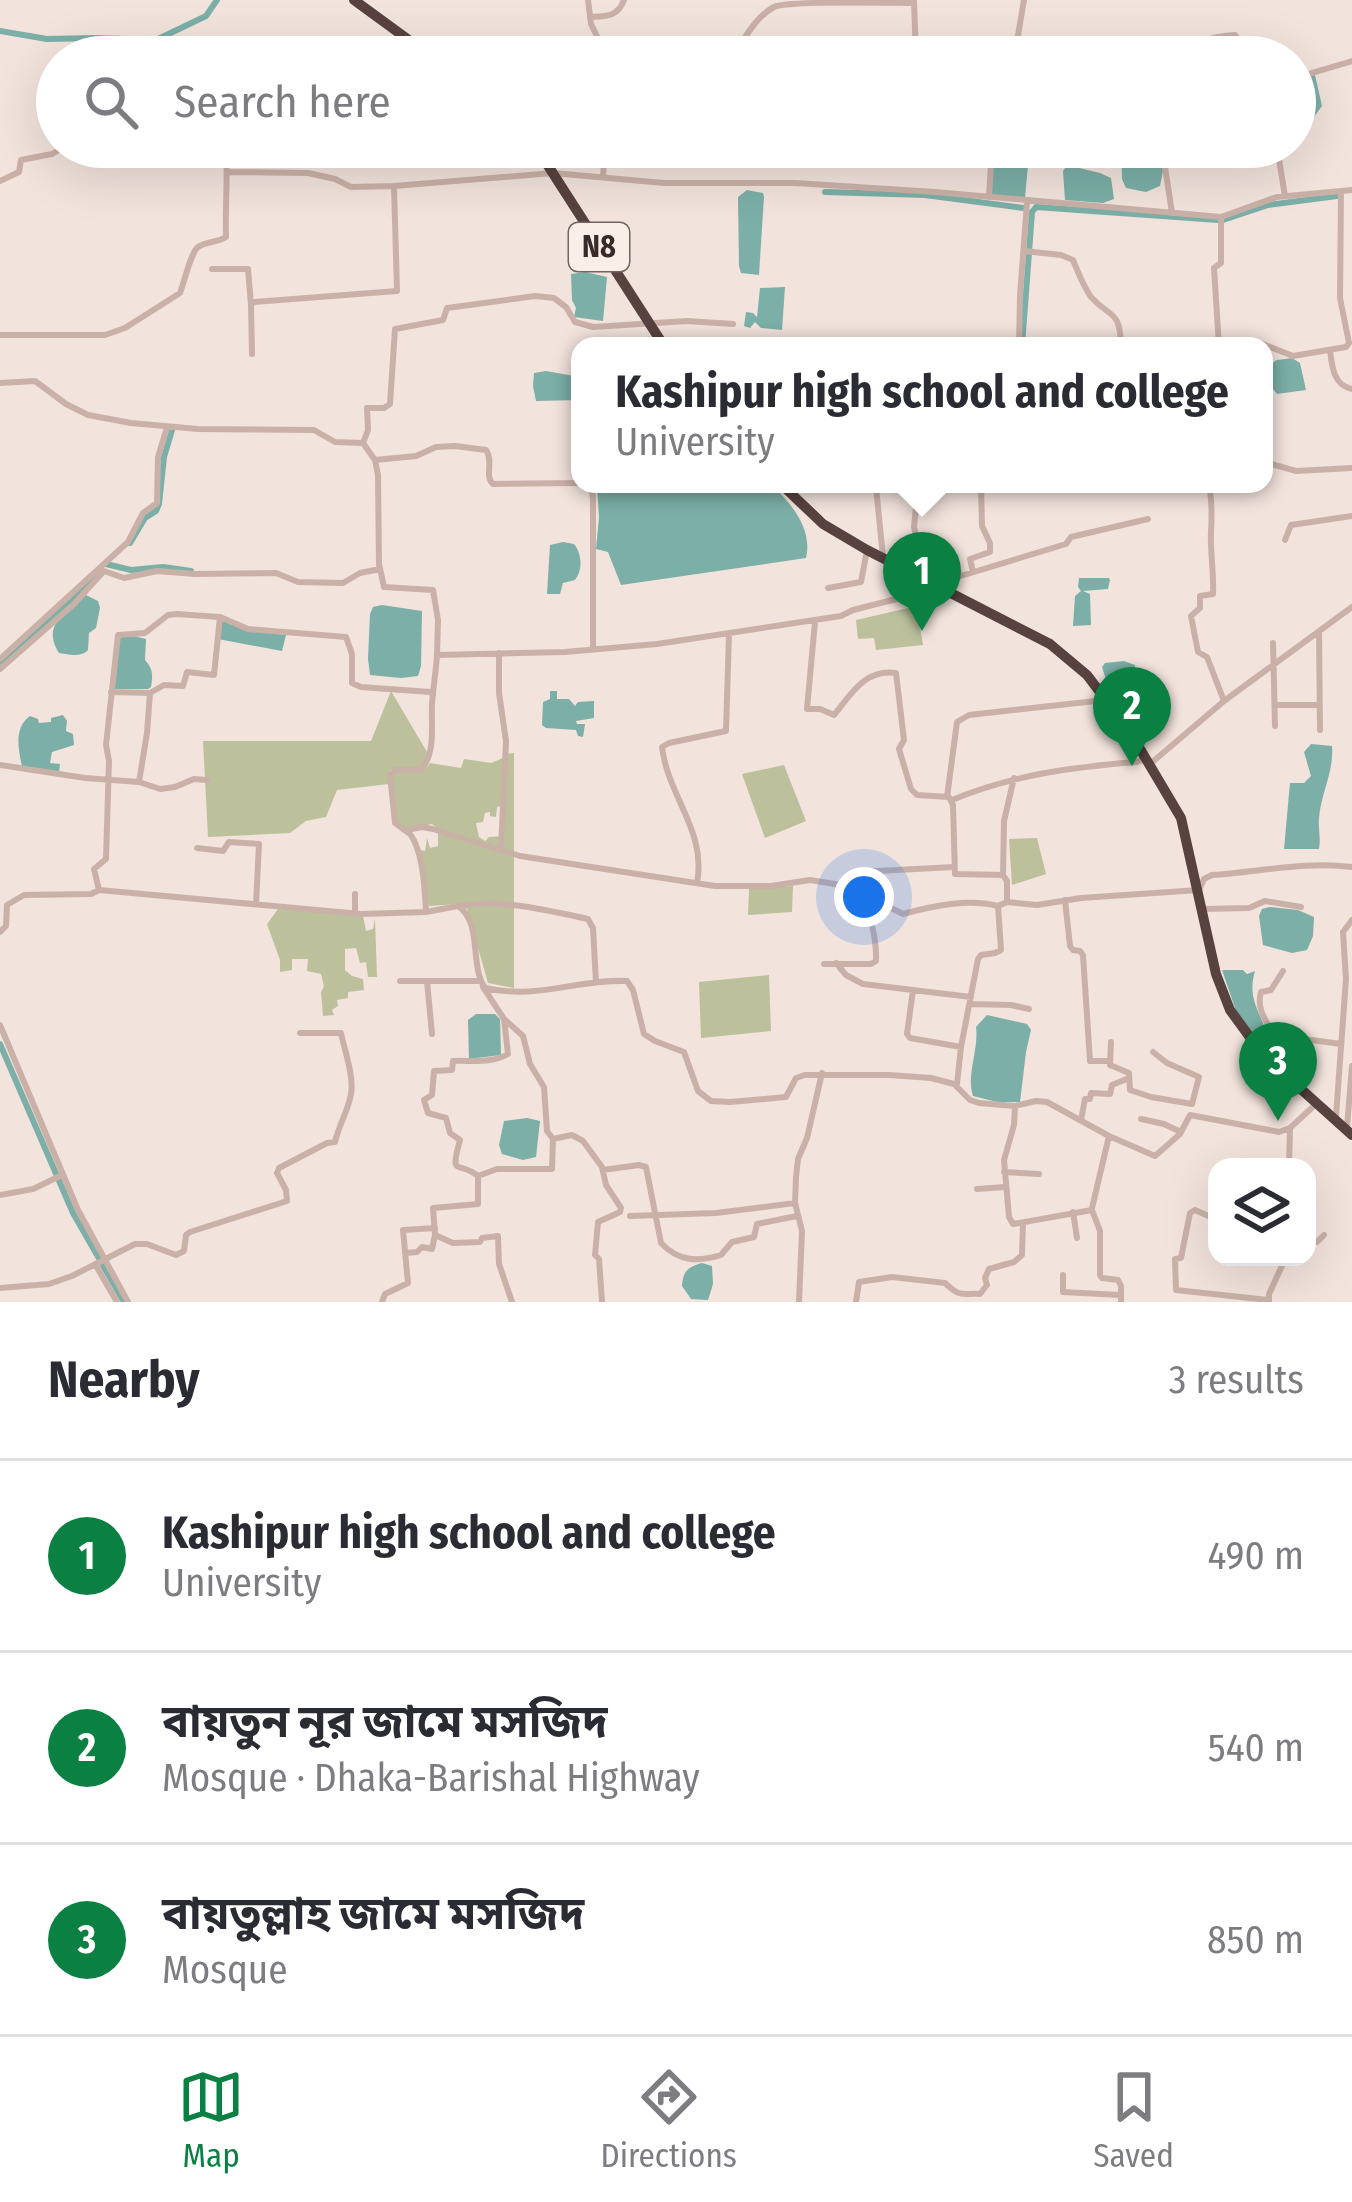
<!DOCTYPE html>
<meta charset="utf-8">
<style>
body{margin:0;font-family:"Fira Sans Condensed","Noto Sans Bengali",sans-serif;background:#f2f2f3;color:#2b2b33}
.controls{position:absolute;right:36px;bottom:36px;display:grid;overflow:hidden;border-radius:24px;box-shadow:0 12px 48px #0002}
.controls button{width:108px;height:108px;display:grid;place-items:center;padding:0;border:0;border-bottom:3px solid #e1e1e2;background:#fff;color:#2b2b33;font:60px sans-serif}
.you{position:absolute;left:864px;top:897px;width:42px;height:42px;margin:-30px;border:9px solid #fff;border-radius:50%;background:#1a73e8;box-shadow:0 0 0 18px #1a73e833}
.badge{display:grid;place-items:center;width:78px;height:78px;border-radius:50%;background:#0b8043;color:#fff;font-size:39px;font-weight:700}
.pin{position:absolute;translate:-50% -99px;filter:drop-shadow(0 3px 6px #0008)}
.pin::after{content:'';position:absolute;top:63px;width:42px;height:36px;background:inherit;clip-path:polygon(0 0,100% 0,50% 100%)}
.popup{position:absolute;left:571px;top:337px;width:702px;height:156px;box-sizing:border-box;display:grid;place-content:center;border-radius:24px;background:#fff;filter:drop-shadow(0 3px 9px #0005);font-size:39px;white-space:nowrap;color:#7c7c81}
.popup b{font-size:45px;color:#2b2b33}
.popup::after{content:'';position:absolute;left:50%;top:100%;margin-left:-24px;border:24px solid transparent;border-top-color:#fff}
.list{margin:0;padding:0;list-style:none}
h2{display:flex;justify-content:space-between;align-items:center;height:156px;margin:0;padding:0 48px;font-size:51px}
h2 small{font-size:39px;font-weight:400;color:#7c7c81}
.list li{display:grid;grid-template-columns:78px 1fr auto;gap:36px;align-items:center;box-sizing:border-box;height:192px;padding:0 48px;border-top:3px solid #e1e1e2}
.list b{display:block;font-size:45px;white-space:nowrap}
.list p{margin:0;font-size:39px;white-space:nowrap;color:#7c7c81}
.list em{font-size:39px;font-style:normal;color:#7c7c81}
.icon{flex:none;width:66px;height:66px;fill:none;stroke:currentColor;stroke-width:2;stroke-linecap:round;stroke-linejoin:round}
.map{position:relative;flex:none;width:1352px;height:1302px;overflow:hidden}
.search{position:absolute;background:#fff;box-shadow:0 12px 48px #0002;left:36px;right:36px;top:36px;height:132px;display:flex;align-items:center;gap:30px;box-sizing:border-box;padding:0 42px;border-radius:66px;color:#7c7c81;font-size:45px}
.sheet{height:732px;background:#fff}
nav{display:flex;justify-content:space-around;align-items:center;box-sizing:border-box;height:168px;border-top:3px solid #e1e1e2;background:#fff;font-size:33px;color:#7c7c81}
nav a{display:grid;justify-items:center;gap:6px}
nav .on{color:#0b8043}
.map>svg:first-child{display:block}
.green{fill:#bcc19c}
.water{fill:#7bafa7}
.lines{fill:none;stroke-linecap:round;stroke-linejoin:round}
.canal{stroke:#7bafa7;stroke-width:6}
.minor{stroke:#cab1a8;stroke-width:6}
.highway{stroke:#58423f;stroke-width:10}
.labels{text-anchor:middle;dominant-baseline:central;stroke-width:12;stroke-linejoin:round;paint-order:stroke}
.shield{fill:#f9eee8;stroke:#716562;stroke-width:3}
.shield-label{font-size:30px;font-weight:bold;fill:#372a28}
</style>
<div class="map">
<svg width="1352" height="1302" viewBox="0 0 1352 1302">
<rect width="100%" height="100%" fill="#f2e3dc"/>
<!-- green -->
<path class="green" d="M917,606L923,645L876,650L874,638L858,639L856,620Z
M391,691L427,752L422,767H407L425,770L430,763L461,768L464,759L491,763L503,758L501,806L497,807L496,817L490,816V812L485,813L483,822L476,823L479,837L485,841L489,837L504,836L507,754L514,753V988L488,983L467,909L459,904L429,906L417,849L425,851L427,838L430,848L438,846V829L432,824L416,827L413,832L397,824L392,774L396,768L390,770L389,784L337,790L326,817L306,821L290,833L208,837L203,741H371Z
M784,765L806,821L765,838L742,774Z
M1037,838L1046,874L1012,885L1009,839Z
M793,886L792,912L748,915L749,889Z
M278,909L363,916L366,931L373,929L375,919L377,977H368L366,962L360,963L356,948L345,949V970L352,976L363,979L364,990L348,992V998L337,1000L338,1006L332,1010L334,1015L323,1016L321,992L324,986L321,974L307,971L308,959H292V970L280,972V960L267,924Z
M769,975L771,1031L701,1038L699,982Z"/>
<!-- water -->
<path class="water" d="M1315,75L1322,106L1311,121L1295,123V79Z
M1121,147H1157L1163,171L1160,186L1146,192L1126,188L1122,179Z
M1002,161L1019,162L1028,165L1025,198L992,196V169L994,165Z
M1067,165L1100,173L1111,178L1114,199L1103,203L1065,200L1063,171Z
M747,190L763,193L764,197L759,275L741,273L739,266L738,197Z
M585,272L607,277L603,321L574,317L576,308L572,300L571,274Z
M785,287L782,330L761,328L755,322L750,328L744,326L746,312L753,313L757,317L760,288Z
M1292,358L1300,363L1306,390L1277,394L1270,385L1268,365L1277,360Z
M546,371L580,377V400L536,401L533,386L534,373Z
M679,484H771C791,503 813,529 806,558L621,585L608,552L596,549L599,517L597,487Z
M563,542L574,544C582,554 583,570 575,580L563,583L560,594H547L550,545Z
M1079,578H1109L1110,580L1108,589L1083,591L1090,594L1091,625L1073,626L1075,596L1081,591L1078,587Z
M86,595L98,601L100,608L96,628L89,633L88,650C81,658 68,654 59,653C41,624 66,613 86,595Z
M382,605L422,611L421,666L418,676L401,678L370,675L368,659L370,614L373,607Z
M221,619L245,630L286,635L282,651L218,639Z
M129,635L146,639L145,660C153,669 153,675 151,687L148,689H114L119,638Z
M1124,661L1135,665L1136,686L1124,693L1114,695L1109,689L1102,667L1105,663Z
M550,691H557V699H569L575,706L578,702L594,701V718L576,721L577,724H585L583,737L578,736L576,730L546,728L542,725L543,702L550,699Z
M63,715L67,721L66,731L73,734L74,745L52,752L50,763L60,764L59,773L22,766C18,749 14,727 30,716L38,719L39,723L51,722V718Z
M1311,744L1332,746C1334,772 1321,793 1319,818C1318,829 1321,838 1319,849H1284L1290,783H1304L1311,776L1304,752Z
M1270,907L1298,910L1314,917L1313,936L1307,950L1292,953L1263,945L1259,916L1262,909Z
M1222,970H1243L1247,974L1255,971C1245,1004 1267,1016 1267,1044L1262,1045L1236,1011Z
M476,1014H495L500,1019L501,1055L469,1059L468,1020Z
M987,1015L1027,1024L1031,1030L1026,1052L1020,1102H997L973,1096C966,1074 979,1050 976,1027Z
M527,1118L540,1121L536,1157L523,1160L502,1154L499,1145L504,1121Z
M702,1263L712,1266L713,1284L708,1300L691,1299L682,1286C683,1271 688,1267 702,1263Z"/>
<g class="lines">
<!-- canal -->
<path class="canal" d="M0,31L47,39L95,38L156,40L206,16L217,0
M825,192L925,195L1023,208
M1032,212L1036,207L1218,220
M1223,220L1268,205L1337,196
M1022,346L1032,212
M130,543L145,518L156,511L159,504L164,457L173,427
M106,564L131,570L163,567L191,571
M0,664L74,599L94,576
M0,1044L73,1213L124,1302"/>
<!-- minor -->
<path class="minor" d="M588,0L591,24L607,57
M914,1L916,57
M590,17C606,16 618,17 624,0
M267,57H428
M732,57C744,40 755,17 774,7C788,0 891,3 914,3
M989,57L1017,41L1024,0
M1187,57C1198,40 1214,36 1235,35L1252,57
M1295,78L1352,61
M1162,147L1172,213
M1277,147L1285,196
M229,172L308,173L335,179L351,187L394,186L553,173L664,183H795L935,192L1221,217L1277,197L1352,190
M603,177L605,147
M0,181L19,172L21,160L52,154L64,147
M989,197L992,147
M1024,251L1061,255L1073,260C1078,272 1083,286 1091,297C1111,319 1120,309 1121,346
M212,269H248L251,305
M0,335H105L125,328L180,293C184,283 191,252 198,247C206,241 217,243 226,237C225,206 228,177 226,147
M1019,346L1020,296L1027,202
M1219,346L1214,268L1221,263V217
M1236,346L1257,342L1293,356L1346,347L1349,343L1340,298L1341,191
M1330,350C1332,366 1333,385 1352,389
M252,354L251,305L254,302L397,291L394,186
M0,383L35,381L66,404L88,415L131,423L198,429L314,430L335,442L363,443L368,430L367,408H384L390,404L395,329L443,320L447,308L535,296L554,298L566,307L575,322L593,327L687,321L733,324
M363,443L375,460L378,475L379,564L384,587L433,590L438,620L437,655
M375,460L416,456L436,447L455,446L486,450C494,461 484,476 493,484L580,483
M1264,462L1296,471L1352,468
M591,484L593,499V648
M1199,484L1200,488L1210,490C1212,505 1212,516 1211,531C1210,551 1214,573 1213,594L1200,596V608L1191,616L1198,652L1207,657L1224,701
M1285,540L1291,525L1352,516
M883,557L876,487H918L914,527L920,555L915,574
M973,572L970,559L990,552V543L982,526L981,484
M828,588L861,582L867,550
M815,622L807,709H820L834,715C852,693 865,669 896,673L904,740L899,749L911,789L917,795L949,797L953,805L955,874L1003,875L1007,881V902
M1319,632L1320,730
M1273,643L1275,726
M499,653V693L506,741L501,849
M0,659L128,542L143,513L157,503L158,457L167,427
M0,669L74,604L104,571L124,578L157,571L195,574L276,573L298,582L343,583L360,573L380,569
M111,692L150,693L164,685L183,686L187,672L214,675L220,617
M1275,705H1319
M1150,764L1224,701L1352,607
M0,765L85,778L139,782L160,789L175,787L194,779L207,780
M139,782L147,733L150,693
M947,797L957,722L969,715L1105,700
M952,800C1012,775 1072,767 1137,762L1144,759
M407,830L422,827L433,829L520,856L715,886H771L810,880L847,886L858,872L954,867
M197,848L223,851L229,842L259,844L256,904
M1003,875L1004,821L1014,778
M697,883C707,831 668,797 662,747L669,743L726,731L729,634
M99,890L94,869L106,859L109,761L106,745L118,635L145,633L168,615L177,614L220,617L248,629L346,637L352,654V683L361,687L430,692L433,695
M861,893L903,914C933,906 968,898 998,906
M1065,900L1070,946L1073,950L1080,951L1083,955L1090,1061H1109
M462,906C499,898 550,911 588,919L593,928L596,982
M1202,909L1249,908L1265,901L1301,907
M426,912C425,890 423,851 410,834C409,833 396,824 395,823L390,775L395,770H421C436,753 431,727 432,704C433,688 436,672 437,655L565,652L657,644L841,616L853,610L924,592L954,578L1066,544L1071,537L1148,519
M355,914V894
M0,932L6,926L7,905L24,895L91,894L99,890L361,914L426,912L458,906C483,923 469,965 485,988C538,1000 576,979 627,981L633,990L644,1034L655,1041L684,1052L698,1091L711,1101L730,1102L786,1097L796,1078L805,1075H889L931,1078L954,1084L970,1100L979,1103L1015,1106L1036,1101L1047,1102L1109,1136L1155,1156L1180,1134L1190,1115L1279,1132L1290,1128L1317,1103
M836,963L846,975L863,984L971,997
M824,964H871L876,961C877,936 868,902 852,883
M400,981H480
M427,981L432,1034
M913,990L907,1034L910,1038L961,1047
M971,1004L1011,1005L1029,1009
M0,1025L78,1210L128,1302
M1274,1035C1266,1021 1256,1009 1261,992L1271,990L1283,971
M1274,1035L1341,1044
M1111,1042L1110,1065L1129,1073L1130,1090L1151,1097L1192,1104L1199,1077L1167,1063L1153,1052
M957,1084L961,1047L978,959L981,955L995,953L1001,950L998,906L1007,902L1037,905L1081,898L1199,890L1204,879L1212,875C1259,872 1305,861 1352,867
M1015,1106L1014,1125L1004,1160L1009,1217L1013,1224L1092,1210L1100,1231V1275L1102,1278L1118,1280L1121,1286V1302
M1336,1116L1346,979L1343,932L1352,920
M1141,1119L1164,1124L1181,1132
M1081,1120L1085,1099H1090L1091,1093L1110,1094L1112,1085L1129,1078
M1347,1127L1352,1066
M553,1139L572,1135L583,1141L602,1167L606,1185L621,1208L620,1212L598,1222L595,1255L599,1259L602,1302
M1289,1167L1290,1128
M603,1170L639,1165L646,1167L661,1243C679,1262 698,1262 721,1255L732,1242L754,1237L757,1224L797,1216
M1004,1172L1039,1174
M478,1176L497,1169H552L553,1139L547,1131L544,1087L530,1064L523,1036L504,1019L483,987
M977,1189L1005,1187
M0,1195L33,1189L62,1175
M1092,1208L1109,1136
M1073,1212L1077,1238
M630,1216L716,1213L795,1203
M1213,1218L1195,1210L1190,1213L1181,1258L1175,1259L1176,1290L1268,1300
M435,1235L433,1208L478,1204V1176C459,1160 449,1179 460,1140L450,1133L446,1118L428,1113L424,1100L432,1095L434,1071L452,1070L453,1061C471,1060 491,1064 508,1054L504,1019
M1307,1240L1317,1242L1324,1235
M405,1253L417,1252L422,1247L432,1249L435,1235L453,1243L480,1242L482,1238L498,1236L499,1264L512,1302
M95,1264L117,1302
M1063,1275V1292L1120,1295
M0,1288L49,1284L72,1276L135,1244H147L176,1255L184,1251L186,1235L190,1232L287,1201L286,1190L277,1173L279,1168L327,1143L335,1142C339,1125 348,1111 351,1094C354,1076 345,1052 341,1033H300
M382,1302L385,1294L408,1283L403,1230L435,1228
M799,1302L802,1231L795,1203L796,1177L798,1159L807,1138L822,1073
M856,1302L859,1282L892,1277L945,1283C961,1298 960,1293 980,1294L987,1285L985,1278L989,1269L1014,1262L1022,1255L1023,1223
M1269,1302V1294L1286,1257"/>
<!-- highway -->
<path class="highway" d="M354,0L432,57
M536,147L664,346
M781,484L823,524L867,550L1050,644L1087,675L1130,732L1181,818L1216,974L1230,1010L1263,1055L1352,1135"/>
</g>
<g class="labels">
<!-- shield labels -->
<rect class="shield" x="569" y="223" width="60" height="48" rx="9"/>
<g class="shield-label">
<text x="599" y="247">N8</text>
</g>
</g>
</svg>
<div class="controls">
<button><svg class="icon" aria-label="layers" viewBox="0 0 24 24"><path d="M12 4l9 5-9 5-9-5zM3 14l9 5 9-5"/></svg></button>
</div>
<div class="you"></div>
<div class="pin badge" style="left:922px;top:631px">1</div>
<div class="popup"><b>Kashipur high school and college</b>University</div>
<div class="pin badge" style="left:1132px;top:766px">2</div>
<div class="pin badge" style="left:1278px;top:1121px">3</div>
<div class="search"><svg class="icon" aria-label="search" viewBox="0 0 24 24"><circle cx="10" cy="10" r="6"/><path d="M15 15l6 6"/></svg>Search here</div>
</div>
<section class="sheet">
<h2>Nearby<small>3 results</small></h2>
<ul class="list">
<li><span class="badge">1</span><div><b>Kashipur high school and college</b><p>University</p></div><em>490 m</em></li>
<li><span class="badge">2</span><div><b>বায়তুন নূর জামে মসজিদ</b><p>Mosque · Dhaka-Barishal Highway</p></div><em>540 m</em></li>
<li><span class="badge">3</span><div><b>বায়তুল্লাহ জামে মসজিদ</b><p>Mosque</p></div><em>850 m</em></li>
</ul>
</section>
<nav>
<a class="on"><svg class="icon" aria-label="map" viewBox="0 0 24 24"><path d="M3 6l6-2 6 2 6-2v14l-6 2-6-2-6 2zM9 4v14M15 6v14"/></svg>Map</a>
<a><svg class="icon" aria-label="directions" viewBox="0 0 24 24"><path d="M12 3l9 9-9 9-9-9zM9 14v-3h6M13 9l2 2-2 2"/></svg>Directions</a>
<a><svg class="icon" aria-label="saved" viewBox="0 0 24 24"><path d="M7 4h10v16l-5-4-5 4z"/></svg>Saved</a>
</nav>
